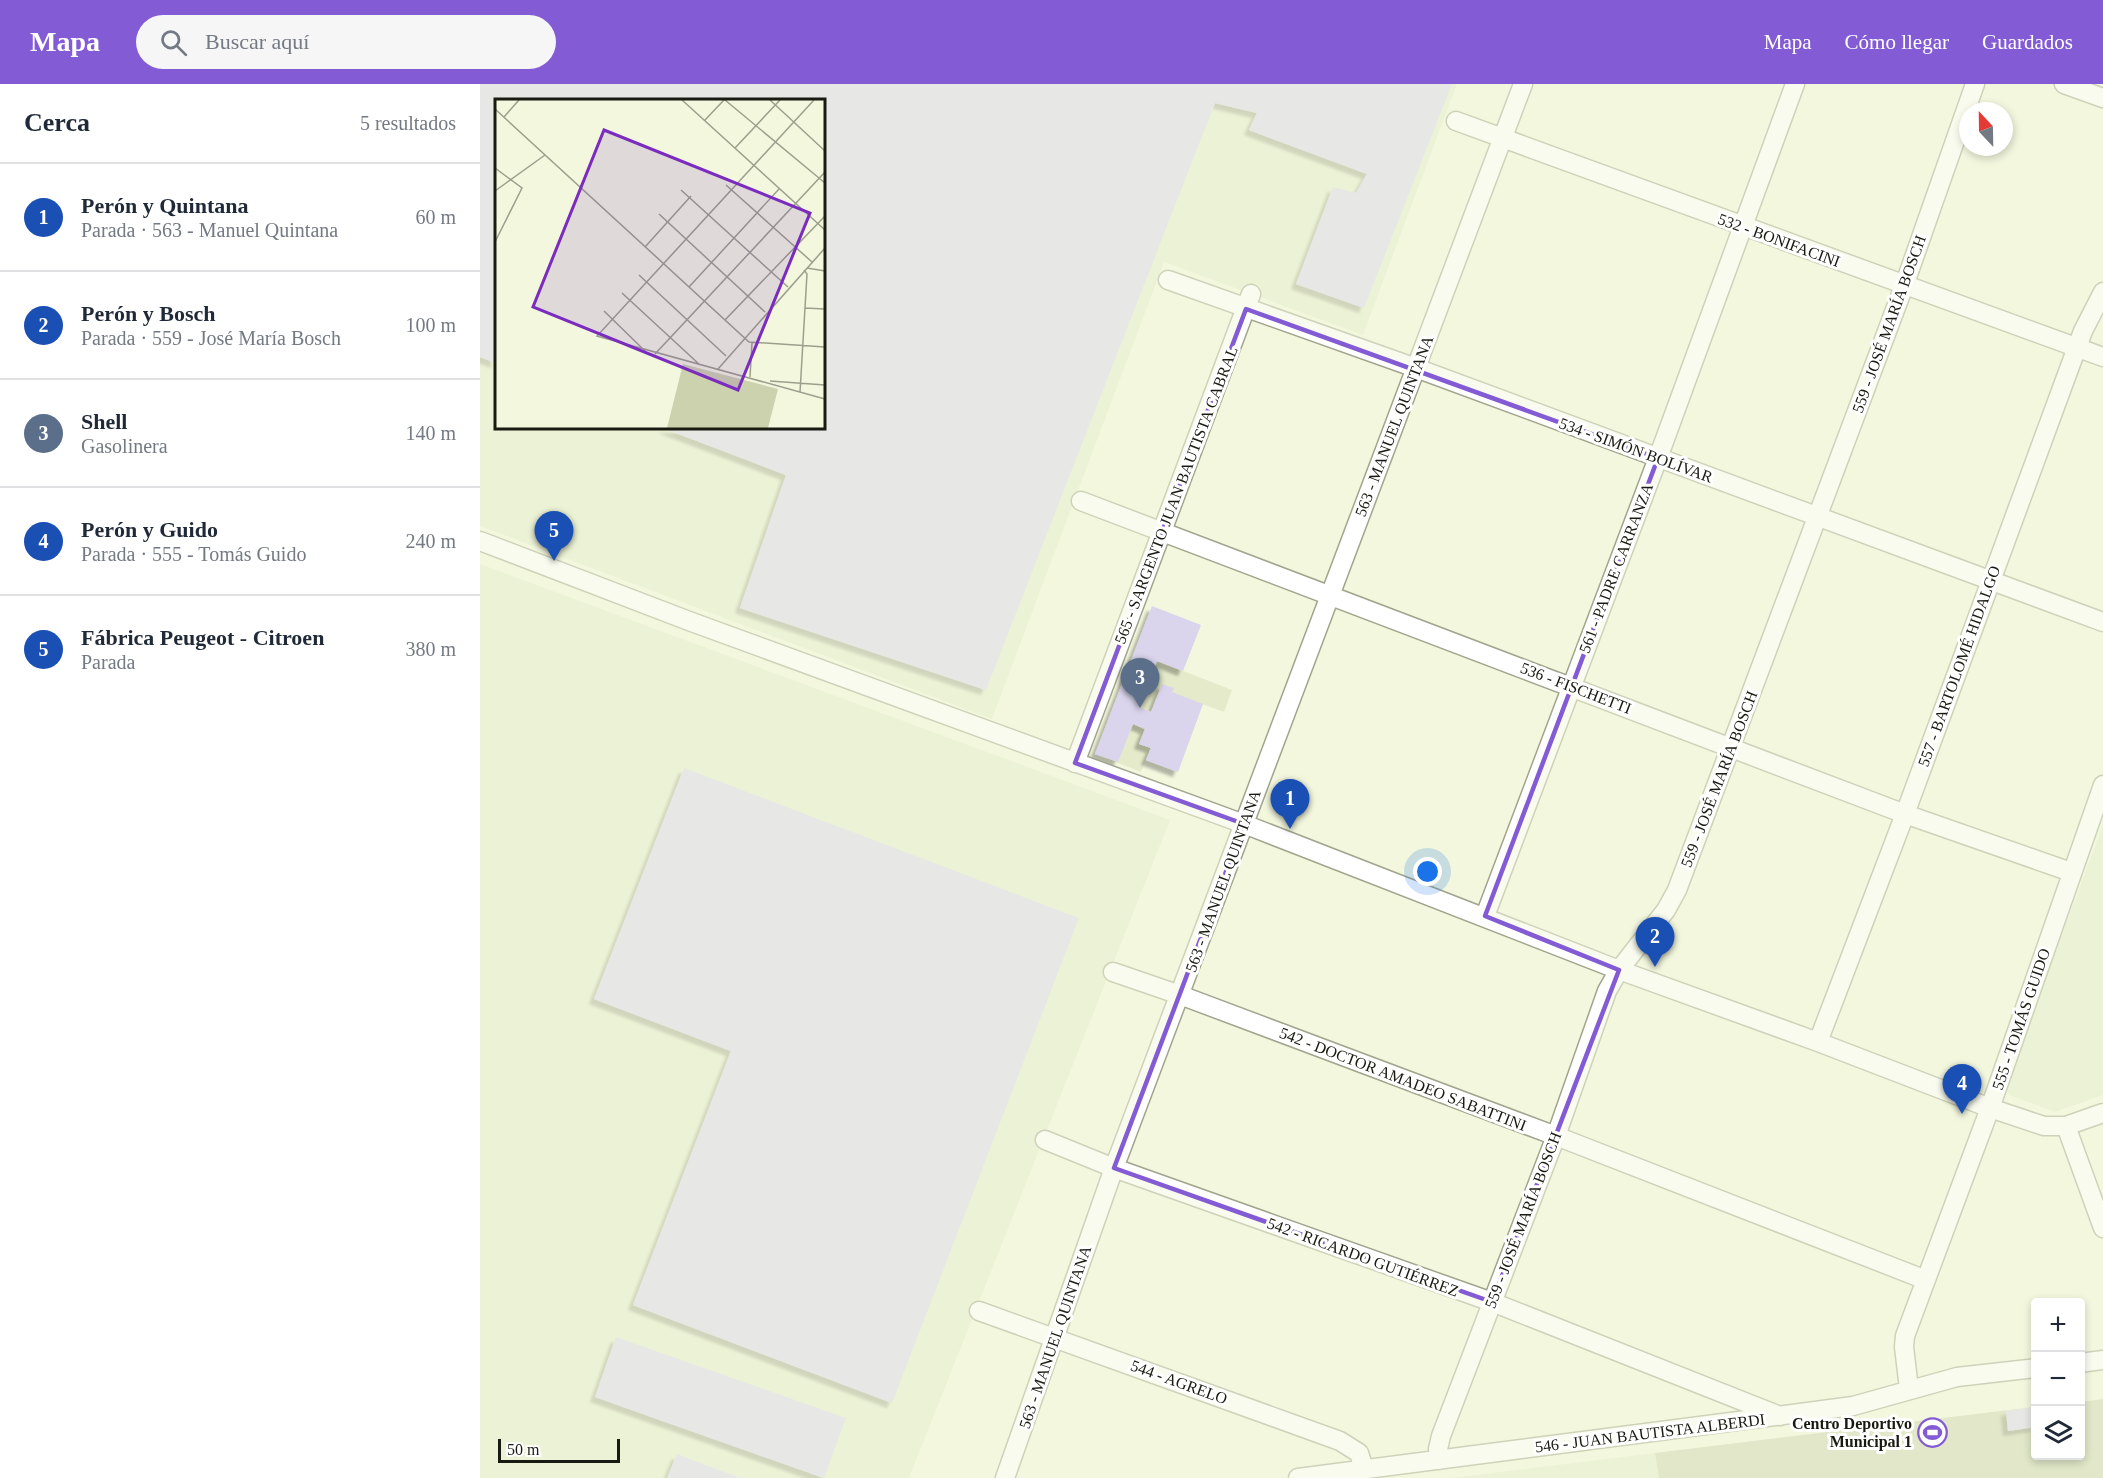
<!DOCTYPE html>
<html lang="es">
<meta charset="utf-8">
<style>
body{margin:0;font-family:Georgia,serif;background:#f6f6f7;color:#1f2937}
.controls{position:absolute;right:18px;bottom:18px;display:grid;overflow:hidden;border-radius:6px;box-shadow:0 3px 9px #0003}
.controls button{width:54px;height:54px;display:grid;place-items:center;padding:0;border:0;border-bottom:2px solid #e0e1e3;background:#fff;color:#1f2937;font:30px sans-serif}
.compass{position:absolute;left:1479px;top:18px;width:54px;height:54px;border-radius:50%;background:#fff;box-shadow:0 3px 9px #0003;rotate:338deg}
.scale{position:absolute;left:18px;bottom:15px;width:122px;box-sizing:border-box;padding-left:6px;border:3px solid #191a11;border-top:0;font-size:16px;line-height:21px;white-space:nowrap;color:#191a11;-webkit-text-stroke:4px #fff;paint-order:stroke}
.you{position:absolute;left:948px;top:788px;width:21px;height:21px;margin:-15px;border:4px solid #fff;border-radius:50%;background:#1a73e8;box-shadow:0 0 0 9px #1a73e833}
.badge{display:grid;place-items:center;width:39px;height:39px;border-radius:50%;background:#835bd4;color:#fff;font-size:20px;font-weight:700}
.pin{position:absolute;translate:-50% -50px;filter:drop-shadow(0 2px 3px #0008)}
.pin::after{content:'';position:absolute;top:32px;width:21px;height:18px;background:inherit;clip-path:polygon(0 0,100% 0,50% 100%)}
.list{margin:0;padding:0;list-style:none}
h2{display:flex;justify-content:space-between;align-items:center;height:78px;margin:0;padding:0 24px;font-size:26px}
h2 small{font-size:20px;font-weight:400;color:#747a83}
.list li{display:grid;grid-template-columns:39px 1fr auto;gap:18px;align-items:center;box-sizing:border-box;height:108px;padding:0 24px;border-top:2px solid #e0e1e3}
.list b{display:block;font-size:22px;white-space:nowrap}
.list p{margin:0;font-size:20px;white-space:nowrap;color:#747a83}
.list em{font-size:20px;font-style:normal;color:#747a83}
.icon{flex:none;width:33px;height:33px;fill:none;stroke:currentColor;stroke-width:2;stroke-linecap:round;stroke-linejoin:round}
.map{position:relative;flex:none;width:1623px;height:1394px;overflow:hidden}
header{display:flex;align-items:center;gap:36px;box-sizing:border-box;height:84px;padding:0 30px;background:#835bd4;color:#fff}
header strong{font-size:28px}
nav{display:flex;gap:33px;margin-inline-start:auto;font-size:21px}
.search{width:420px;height:54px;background:#f6f6f7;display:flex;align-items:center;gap:15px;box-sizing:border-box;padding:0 21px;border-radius:33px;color:#747a83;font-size:22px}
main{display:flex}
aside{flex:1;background:#fff}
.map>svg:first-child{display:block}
.built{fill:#e5ebca;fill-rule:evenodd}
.green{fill:#cdd2ae}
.building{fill:#dad5ed;filter:url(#shadow)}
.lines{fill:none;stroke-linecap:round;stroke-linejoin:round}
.minor-casing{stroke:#a1a58d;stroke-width:21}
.minor{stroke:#fff;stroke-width:18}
.marked{fill:none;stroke:#835bd4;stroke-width:4.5;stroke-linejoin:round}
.labels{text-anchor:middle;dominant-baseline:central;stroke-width:6;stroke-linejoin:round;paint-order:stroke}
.street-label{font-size:16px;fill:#191a11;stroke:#fff}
.poi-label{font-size:16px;font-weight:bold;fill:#191a11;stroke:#fff;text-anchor:end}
.inset-road{fill:none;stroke:#9c9f8c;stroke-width:1.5}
.view{fill:#7b2cbf;fill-opacity:0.15;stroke:#7b2cbf;stroke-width:3}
.inset-edge{fill:none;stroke:#191a11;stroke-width:3}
</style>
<header>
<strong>Mapa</strong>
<div class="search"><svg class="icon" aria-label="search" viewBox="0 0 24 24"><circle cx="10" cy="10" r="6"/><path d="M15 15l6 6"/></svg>Buscar aquí</div>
<nav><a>Mapa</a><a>Cómo llegar</a><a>Guardados</a></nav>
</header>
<main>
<aside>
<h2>Cerca<small>5 resultados</small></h2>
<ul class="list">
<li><span class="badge" style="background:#1a4fb4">1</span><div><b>Perón y Quintana</b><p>Parada · 563 - Manuel Quintana</p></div><em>60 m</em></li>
<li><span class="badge" style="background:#1a4fb4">2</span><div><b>Perón y Bosch</b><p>Parada · 559 - José María Bosch</p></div><em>100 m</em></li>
<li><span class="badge" style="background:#5c6f8a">3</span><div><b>Shell</b><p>Gasolinera</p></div><em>140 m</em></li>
<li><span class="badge" style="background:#1a4fb4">4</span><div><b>Perón y Guido</b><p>Parada · 555 - Tomás Guido</p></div><em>240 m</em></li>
<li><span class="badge" style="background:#1a4fb4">5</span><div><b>Fábrica Peugeot - Citroen</b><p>Parada</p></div><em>380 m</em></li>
</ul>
</aside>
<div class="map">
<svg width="1623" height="1394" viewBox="0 0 1623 1394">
<defs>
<filter id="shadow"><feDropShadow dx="-5" dy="5" stdDeviation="1.5" flood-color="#0004"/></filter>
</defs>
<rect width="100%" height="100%" fill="#f3f7de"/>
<!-- built -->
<path class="built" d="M0,0H977L883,251L684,178L512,635L0,442ZM16,16H344V344H16Z
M0,480L690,736L429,1394H0Z
M655,568L752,606L744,628L692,609L661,688L615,670Z
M1623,741V1011L1575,1028L1529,1011L1525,1002Z
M1175,1369L1179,1394H972Z"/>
<!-- green -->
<path class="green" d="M1623,1315V1394H1179L1175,1369L1555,1323L1556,1372H1600L1601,1318Z"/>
<!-- building -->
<path class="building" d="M0,0H972L884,224L816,200L853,103L876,109L887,90L769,46L777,29L735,19L506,606L260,524L306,391L183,344H344V16H16V279L0,273Z
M672,522L721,541L703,587L677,577L659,623L671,628L682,600L694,604L692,608L723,620L698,688L666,676L671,664L659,660L665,645L653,640L638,678L615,670Z
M204,684L599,834L412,1319L153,1221L251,967L114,915Z
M136,1253L366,1334L344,1394L115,1313Z
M1553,1323L1556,1343L1528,1347L1526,1327Z
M197,1370L260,1394H187Z"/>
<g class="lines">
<defs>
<path id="minor" d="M1584,0L1623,14
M976,37L1623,273
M688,196L936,284L1623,538
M601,417L1425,730L1591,788
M0,457L209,537L764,740L1139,886L1338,958L1510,1024L1564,1042H1586L1623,1029
M595,679L771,210
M1005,832L1178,374L1315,0
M633,888L700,911L1076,1052L1446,1196
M1338,958L1425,730L1603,247L1623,208
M1586,1042L1623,1144
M565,1056L634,1084L1012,1218L1300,1332
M499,1227L860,1357L879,1369L884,1385
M1600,1279L1623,1276
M1429,1305L1424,1263L1425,1252L1510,1024L1623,701
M959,1376L958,1365L961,1352L1076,1052L1127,907L1139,886L1186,826L1197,806L1424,202L1495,0
M525,1394L634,1084L1043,0
M818,1394L1373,1322L1477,1293L1556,1284"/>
</defs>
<!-- minor casing -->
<use href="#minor" class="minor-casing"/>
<!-- minor -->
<use href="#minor" class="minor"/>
</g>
<!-- marked area -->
<path d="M0 0H1623V1394H0ZM766,225L1178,374L1005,832L1139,886L1012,1218L634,1084L764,740L595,679Z" fill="#f3f7de" fill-opacity=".55" fill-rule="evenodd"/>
<path class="marked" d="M766,225L1178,374L1005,832L1139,886L1012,1218L634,1084L764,740L595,679Z"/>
<!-- icons -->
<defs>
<symbol id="stadium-ring" viewBox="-11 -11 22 22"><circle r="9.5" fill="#fff" stroke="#835bd4" stroke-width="1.5"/><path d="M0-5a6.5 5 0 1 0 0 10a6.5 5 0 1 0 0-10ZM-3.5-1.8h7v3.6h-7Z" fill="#835bd4"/></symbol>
</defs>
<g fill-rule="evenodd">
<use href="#stadium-ring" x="1436" y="1332" width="33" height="33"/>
</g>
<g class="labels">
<!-- street labels -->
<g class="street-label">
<text transform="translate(1299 156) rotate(20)">532 - BONIFACINI</text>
<text transform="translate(1409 240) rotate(-70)">559 - JOSÉ MARÍA BOSCH</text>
<text transform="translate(914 342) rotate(-69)">563 - MANUEL QUINTANA</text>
<text transform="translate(1156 366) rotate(20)">534 - SIMÓN BOLÍVAR</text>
<text transform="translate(696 411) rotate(-69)">565 - SARGENTO JUAN BAUTISTA CABRAL</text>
<text transform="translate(1136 484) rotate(-69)">561 - PADRE CARRANZA</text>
<text transform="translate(1479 582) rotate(-70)">557 - BARTOLOMÉ HIDALGO</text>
<text transform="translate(1096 604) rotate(21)">536 - FISCHETTI</text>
<text transform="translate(1239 695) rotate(-69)">559 - JOSÉ MARÍA BOSCH</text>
<text transform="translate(743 797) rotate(-70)">563 - MANUEL QUINTANA</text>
<text transform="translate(1541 935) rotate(-71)">555 - TOMÁS GUIDO</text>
<text transform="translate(923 995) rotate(21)">542 - DOCTOR AMADEO SABATTINI</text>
<text transform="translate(1043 1136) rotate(-69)">559 - JOSÉ MARÍA BOSCH</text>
<text transform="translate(883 1173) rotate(20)">542 - RICARDO GUTIÉRREZ</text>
<text transform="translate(575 1253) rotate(-71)">563 - MANUEL QUINTANA</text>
<text transform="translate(699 1298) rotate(20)">544 - AGRELO</text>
<text transform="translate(1170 1349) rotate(-7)">546 - JUAN BAUTISTA ALBERDI</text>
</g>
<!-- poi labels -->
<g class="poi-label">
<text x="1432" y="1339">Centro Deportivo<tspan x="1432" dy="18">Municipal 1</tspan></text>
</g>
</g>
<!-- overview -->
<g transform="translate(15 15)">
<rect width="330" height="330" fill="#f3f7de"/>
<path d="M188,265L283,290L273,329H172Z" fill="#cdd2ae"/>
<path class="inset-road" d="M187,1L330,131M230,1L330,84M275,1L330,52M319,1L102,237L330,300M0,10L254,243L330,248M9,18L24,1M210,21L229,1M240,49L285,1M0,69L27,89L0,143M231,86L317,163M186,91L293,188M0,92L50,56M164,115L270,213M150,148L196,97M312,169L330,172M144,176L231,257M194,188L284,90M127,194L205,266M310,209L330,210M109,212L150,252M230,221L330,117M160,255L330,73M223,270L330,149M255,278L257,244M275,282L330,286M305,293L312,175L309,171"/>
<path class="view" d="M109,31L315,114L243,291L38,208Z"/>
<rect width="330" height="330" class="inset-edge"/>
</g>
</svg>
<div class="controls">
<button>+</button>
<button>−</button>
<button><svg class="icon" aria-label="layers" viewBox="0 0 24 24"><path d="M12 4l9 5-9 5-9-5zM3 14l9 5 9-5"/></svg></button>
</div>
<svg class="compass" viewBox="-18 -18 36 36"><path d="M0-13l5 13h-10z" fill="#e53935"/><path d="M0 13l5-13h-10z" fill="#747a83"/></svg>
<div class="scale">50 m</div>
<div class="you"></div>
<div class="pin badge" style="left:810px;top:745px;background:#1a4fb4">1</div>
<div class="pin badge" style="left:1175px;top:883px;background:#1a4fb4">2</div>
<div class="pin badge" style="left:660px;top:624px;background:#5c6f8a">3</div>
<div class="pin badge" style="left:1482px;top:1030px;background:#1a4fb4">4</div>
<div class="pin badge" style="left:74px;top:477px;background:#1a4fb4">5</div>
</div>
</main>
